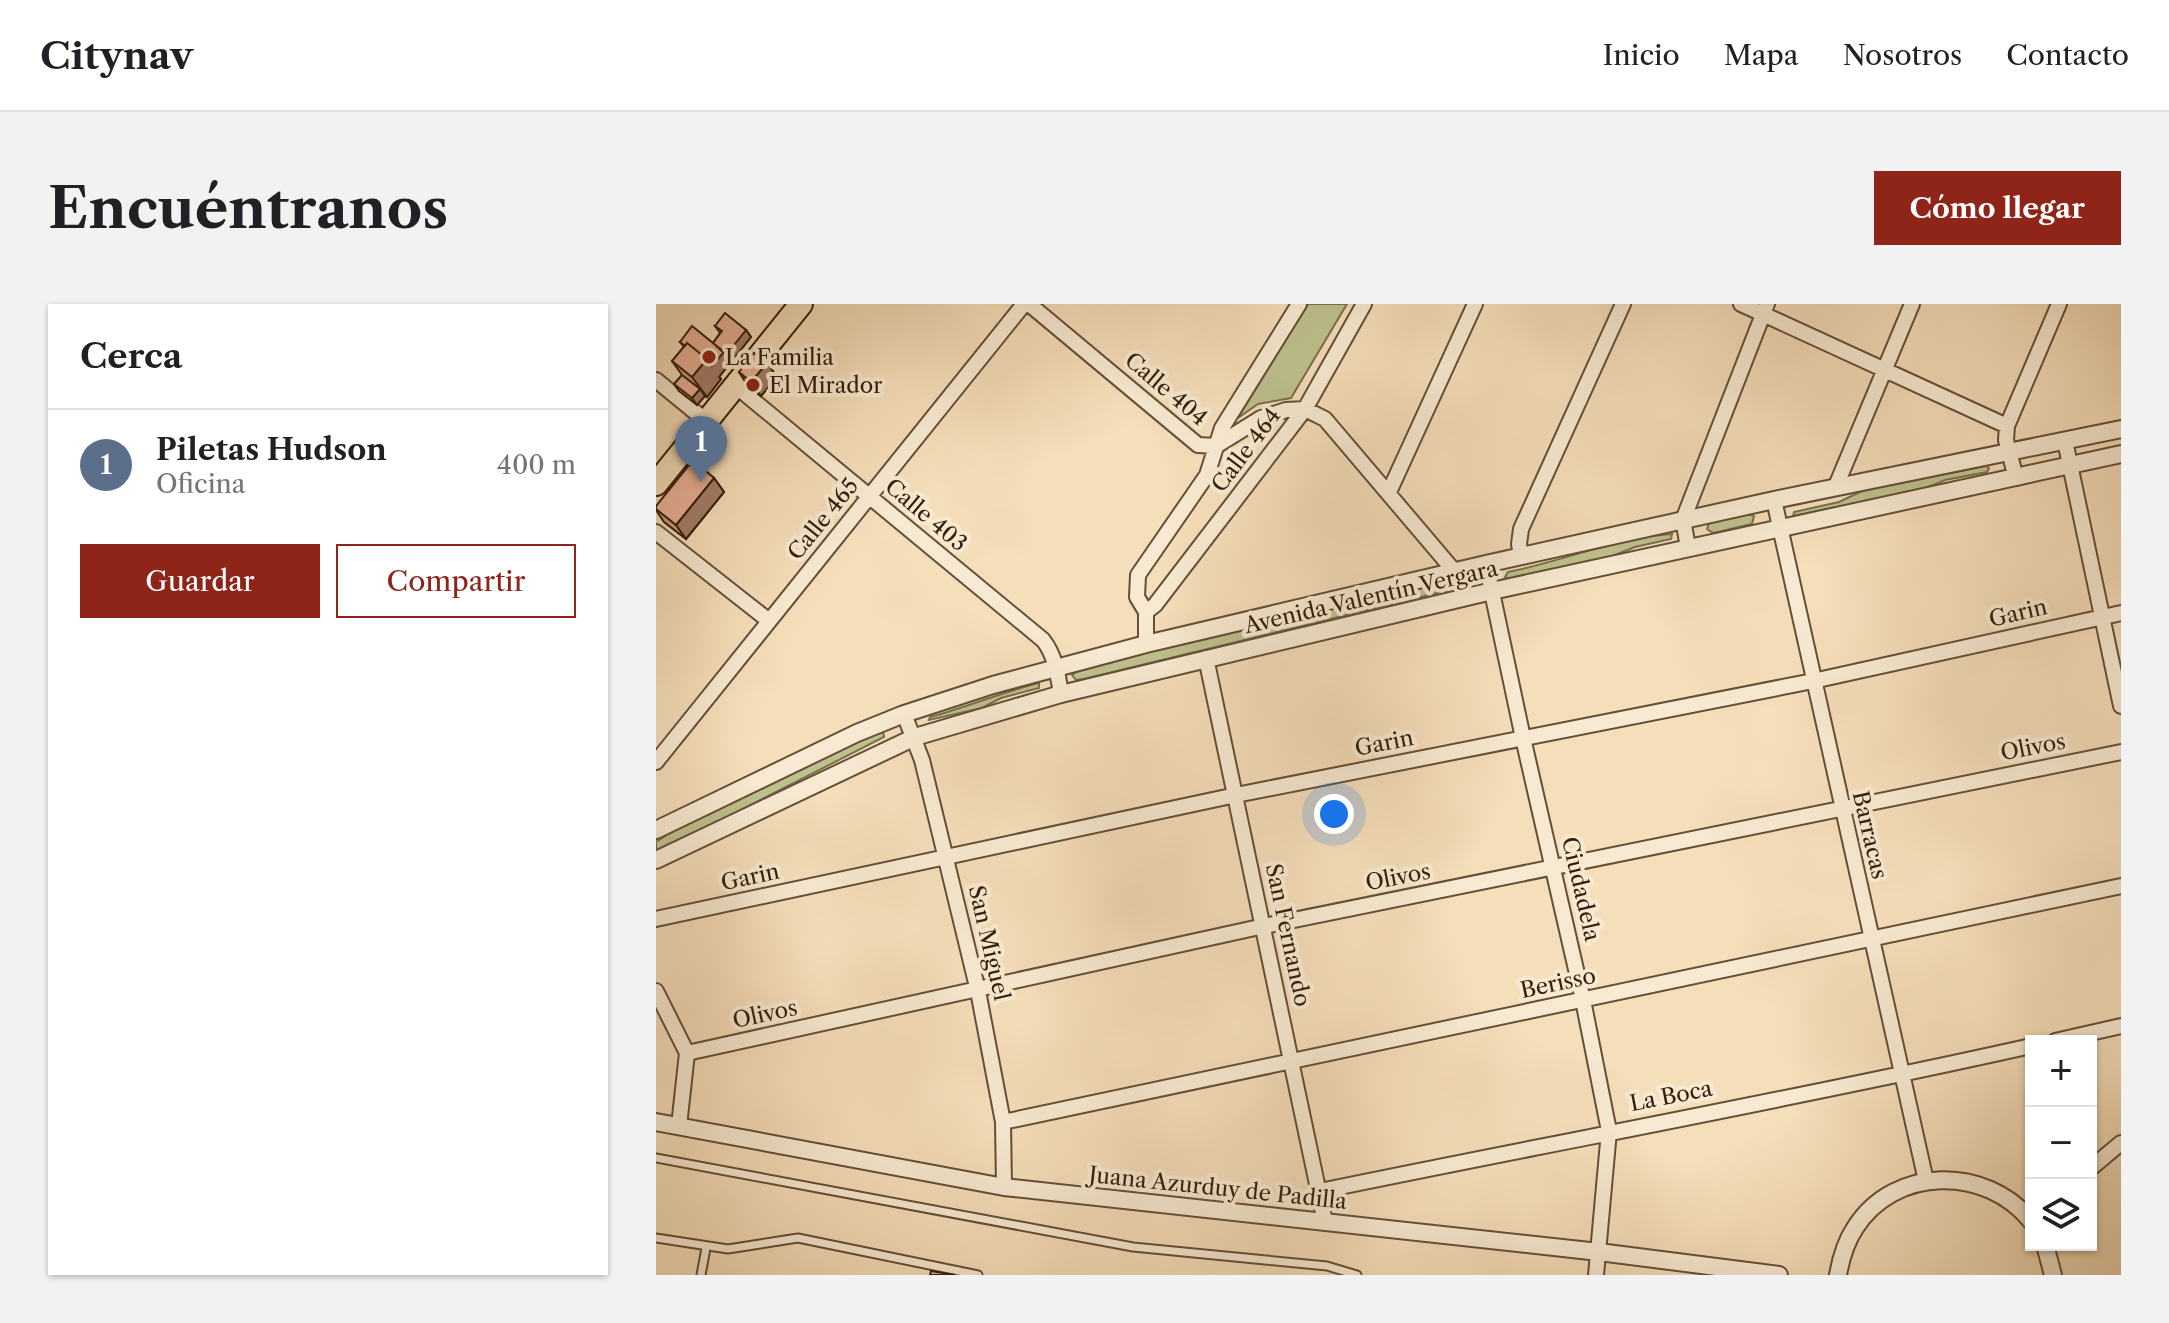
<!DOCTYPE html>
<html lang="es">
<meta charset="utf-8">
<style>
body{margin:0;font-family:"Libre Caslon Text",serif;background:#f2f2f2;color:#202124}
.controls{position:absolute;right:24px;bottom:24px;display:grid;overflow:hidden;border-radius:0px;box-shadow:0 2px 6px #0004}
.controls button{width:72px;height:72px;display:grid;place-items:center;padding:0;border:0;border-bottom:2px solid #e0e0e0;background:#fff;color:#202124;font:40px sans-serif}
.you{position:absolute;left:678px;top:510px;width:28px;height:28px;margin:-20px;border:6px solid #fff;border-radius:50%;background:#1a73e8;box-shadow:0 0 0 12px #1a73e833}
.badge{display:grid;place-items:center;width:52px;height:52px;border-radius:50%;background:#8f2418;color:#fff;font-size:26px;font-weight:700}
.pin{position:absolute;translate:-50% -66px;filter:drop-shadow(0 2px 4px #0008)}
.pin::after{content:'';position:absolute;top:42px;width:28px;height:24px;background:inherit;clip-path:polygon(0 0,100% 0,50% 100%)}
.list{margin:0;padding:0;list-style:none}
h2{display:flex;justify-content:space-between;align-items:center;height:104px;margin:0;padding:0 32px;font-size:34px}
h2 small{font-size:26px;font-weight:400;color:#757577}
.list li{display:grid;grid-template-columns:52px 1fr auto;gap:24px;align-items:center;box-sizing:border-box;height:112px;padding:0 32px;border-top:2px solid #e0e0e0}
.list b{display:block;font-size:30px;white-space:nowrap}
.list p{margin:0;font-size:26px;white-space:nowrap;color:#757577}
.list em{font-size:26px;font-style:normal;color:#757577}
.actions{display:flex;gap:16px;padding:24px 32px}
.actions a{flex:1;padding:18px 0;border:2px solid #8f2418;border-radius:0px;text-align:center;font-size:28px;color:#8f2418}
.actions .main{background:#8f2418;color:#fff}
.icon{flex:none;width:44px;height:44px;fill:none;stroke:currentColor;stroke-width:2;stroke-linecap:round;stroke-linejoin:round}
.map{position:relative;flex:none;width:1465px;height:971px;overflow:hidden;border-radius:0px}
header{display:flex;align-items:center;gap:48px;box-sizing:border-box;height:112px;padding:0 40px;background:#fff;border-bottom:2px solid #e0e0e0}
header strong{font-size:38px}
nav{display:flex;gap:44px;margin-inline-start:auto;font-size:28px}
.intro{display:flex;align-items:center;justify-content:space-between;box-sizing:border-box;height:192px;padding:0 48px}
h1{margin:0;font-size:56px}
.button{padding:20px 36px;border-radius:0px;background:#8f2418;color:#fff;font-size:28px;font-weight:700}
main{display:flex;gap:48px;padding:0 48px}
aside{flex:1;background:#fff;border-radius:0px;box-shadow:0 2px 6px #0004}
.map>svg:first-child{display:block}
.green{fill:#bec18e;stroke:#79704c;stroke-width:2}
.lines{fill:none;stroke-linecap:round;stroke-linejoin:round}
.service-casing{stroke:#644f37;stroke-width:11}
.minor-casing{stroke:#644f37;stroke-width:18}
.tertiary-casing{stroke:#644f37;stroke-width:20}
.primary-casing{stroke:#341f0b;stroke-width:26}
.service{stroke:#f8ead2;stroke-width:7}
.minor{stroke:#f8ead2;stroke-width:14}
.tertiary{stroke:#f8ead2;stroke-width:16}
.primary{stroke:#f5deba;stroke-width:22}
.wall{fill:#c89982;stroke:#341f0b;stroke-width:2}
.shaded-wall{fill:#a37d6a;stroke:#341f0b;stroke-width:2}
.building{fill:#e9b297;stroke:#341f0b;stroke-width:2}
.poi-dot{fill:#8f2418;stroke:#f8ead2;stroke-width:3}
.labels{text-anchor:middle;dominant-baseline:central;stroke-width:8;stroke-linejoin:round;paint-order:stroke}
.poi-label{font-size:22px;fill:#341f0b;stroke:#f8ead2;text-anchor:start}
.street-label{font-size:22px;fill:#341f0b;stroke:#f8ead2}
</style>
<header>
<strong>Citynav</strong>
<nav><a>Inicio</a><a>Mapa</a><a>Nosotros</a><a>Contacto</a></nav>
</header>
<div class="intro"><h1>Encuéntranos</h1><a class="button">Cómo llegar</a></div>
<main>
<aside>
<h2>Cerca<small></small></h2>
<ul class="list">
<li><span class="badge" style="background:#5c6f8a">1</span><div><b>Piletas Hudson</b><p>Oficina</p></div><em>400 m</em></li>
</ul>
<div class="actions"><a class="main">Guardar</a><a>Compartir</a></div>
</aside>
<div class="map">
<svg width="1465" height="971" viewBox="0 0 1465 971">
<rect width="100%" height="100%" fill="#f5deba"/>
<filter id="stains"><feTurbulence type="fractalNoise" baseFrequency=".0025" numOctaves="4"/><feColorMatrix values="0 0 0 0 .2 0 0 0 0 .09 0 0 0 0 .02 0 0 0 .5 -.17"/></filter>
<radialGradient id="worn" r=".72"><stop offset=".6" stop-color="#630" stop-opacity="0"/><stop offset="1" stop-color="#630" stop-opacity=".3"/></radialGradient>
<!-- green -->
<path class="green" d="M652,0H691L635,94L602,100L582,114Z
M1330,162L1333,164L1331,168L1289,176L1268,185L1137,212L1138,208L1183,198L1208,186Z
M1093,210L1098,212L1096,220L1057,229L1051,225L1053,219Z
M1016,230L1015,235L979,243L954,253L854,275L849,273L852,268C904,258 963,233 1016,230Z
M806,273L815,276L814,281L428,375L420,376L416,371L426,364Z
M383,379V384L345,394L326,404L273,416L274,413C312,403 346,388 383,379Z
M219,426L227,427L228,433L0,549V538L12,530Z"/>
<g class="lines">
<defs>
<path id="service" d="M0,854L477,943L671,962L701,971
M0,934L72,945L142,934L322,971
M45,971L50,944"/>
<path id="minor" d="M373,0L542,141L560,142L605,114L630,106L649,105L669,115L799,268
M1085,0L1351,122
M0,76L50,117
M81,83L387,336C399,351 402,371 405,390
M1409,137L1465,402
M1360,174L1350,136L1351,122L1403,0
M1180,182L1256,0
M733,188L819,0
M1118,196L1270,877
M0,228L112,316
M1032,243L1027,216L1111,0
M865,253L863,240L865,225L967,0
M830,260L867,434L927,696L953,827L940,971
M490,308L499,301L649,105L708,0
M490,340V308L481,293L482,271L551,171L566,124L643,0
M550,354L669,918
M248,410L266,456L322,687L347,818L348,883
M0,458L368,0
M0,615L580,491L1157,377L1465,309
M0,687L31,749L23,822
M1399,737L1465,722
M31,749L608,622L1465,448
M347,818L1465,582
M1435,864L1465,839
M664,887C901,838 1139,795 1375,742"/>
<path id="tertiary" d="M0,526L201,429L248,410L337,381L490,340L830,260L1118,196L1465,125
M0,556L259,433L405,390L836,287L1465,150
M0,818L348,883L943,948L1123,971
M1389,941L1397,971
M1182,971C1185,954 1189,939 1199,924C1238,862 1330,861 1375,917"/>
<path id="primary" d="M0,180L145,0"/>
</defs>
<!-- service casing -->
<use href="#service" class="service-casing"/>
<!-- minor casing -->
<use href="#minor" class="minor-casing"/>
<!-- tertiary casing -->
<use href="#tertiary" class="tertiary-casing"/>
<!-- primary casing -->
<use href="#primary" class="primary-casing"/>
<!-- service -->
<use href="#service" class="service"/>
<!-- minor -->
<use href="#minor" class="minor"/>
<!-- tertiary -->
<use href="#tertiary" class="tertiary"/>
<!-- primary -->
<use href="#primary" class="primary"/>
</g>
<!-- wall -->
<path class="wall" d="M59,22L90,26L95,33L63,73L65,75L51,93L49,92L41,101L23,87L18,80L26,71L16,57L28,43L24,38L57,39L64,29Z
M111,59L121,73L105,92L92,82L83,68Z
M58,174L68,188L30,235L8,218L0,206V202Z"/>
<!-- shaded-wall -->
<path class="shaded-wall" d="M90,26L95,33L63,73L65,75L51,93L36,73L51,55L68,48Z
M111,59L121,73L105,92L95,78Z
M44,85L49,92L41,101L36,94Z
M58,174L68,188L30,235L20,221Z"/>
<!-- building -->
<path class="building" d="M69,9L90,26L70,51L57,39L66,27L59,22Z
M36,22L68,48L56,62L51,55L31,39L29,42L24,38Z
M31,39L51,55L36,73L16,57Z
M98,49L111,59L95,78L83,68Z
M26,71L44,85L36,94L18,80Z
M37,156L58,174L20,221L0,205V202Z
M275,967L299,971H274Z"/>
<!-- markers -->
<g class="poi-dot">
<circle cx="53" cy="53" r="8"/>
<circle cx="97" cy="81" r="8"/>
</g>
<g class="labels">
<!-- poi labels -->
<g class="poi-label">
<text x="69" y="53">La Familia</text>
<text x="113" y="81">El Mirador</text>
</g>
<!-- street labels -->
<g class="street-label">
<text transform="translate(510 85) rotate(40)">Calle 404</text>
<text transform="translate(590 146) rotate(-53)">Calle 464</text>
<text transform="translate(270 211) rotate(40)">Calle 403</text>
<text transform="translate(167 215) rotate(-51)">Calle 465</text>
<text transform="translate(715 293) rotate(-13)">Avenida Valentín Vergara</text>
<text transform="translate(1362 309) rotate(-13)">Garin</text>
<text transform="translate(728 439) rotate(-11)">Garin</text>
<text transform="translate(1377 443) rotate(-11)">Olivos</text>
<text transform="translate(1214 531) rotate(77)">Barracas</text>
<text transform="translate(94 573) rotate(-12)">Garin</text>
<text transform="translate(742 573) rotate(-11)">Olivos</text>
<text transform="translate(925 585) rotate(77)">Ciudadela</text>
<text transform="translate(632 631) rotate(78)">San Fernando</text>
<text transform="translate(333 639) rotate(77)">San Miguel</text>
<text transform="translate(902 679) rotate(-12)">Berisso</text>
<text transform="translate(109 710) rotate(-12)">Olivos</text>
<text transform="translate(1015 792) rotate(-11)">La Boca</text>
<text transform="translate(562 884) rotate(6)">Juana Azurduy de Padilla</text>
</g>
</g>
<rect width="100%" height="100%" filter="url(#stains)"/>
<rect width="100%" height="100%" fill="url(#worn)"/>
</svg>
<div class="controls">
<button>+</button>
<button>−</button>
<button><svg class="icon" aria-label="layers" viewBox="0 0 24 24"><path d="M12 4l9 5-9 5-9-5zM3 14l9 5 9-5"/></svg></button>
</div>
<div class="you"></div>
<div class="pin badge" style="left:45px;top:178px;background:#5c6f8a">1</div>
</div>
</main>
